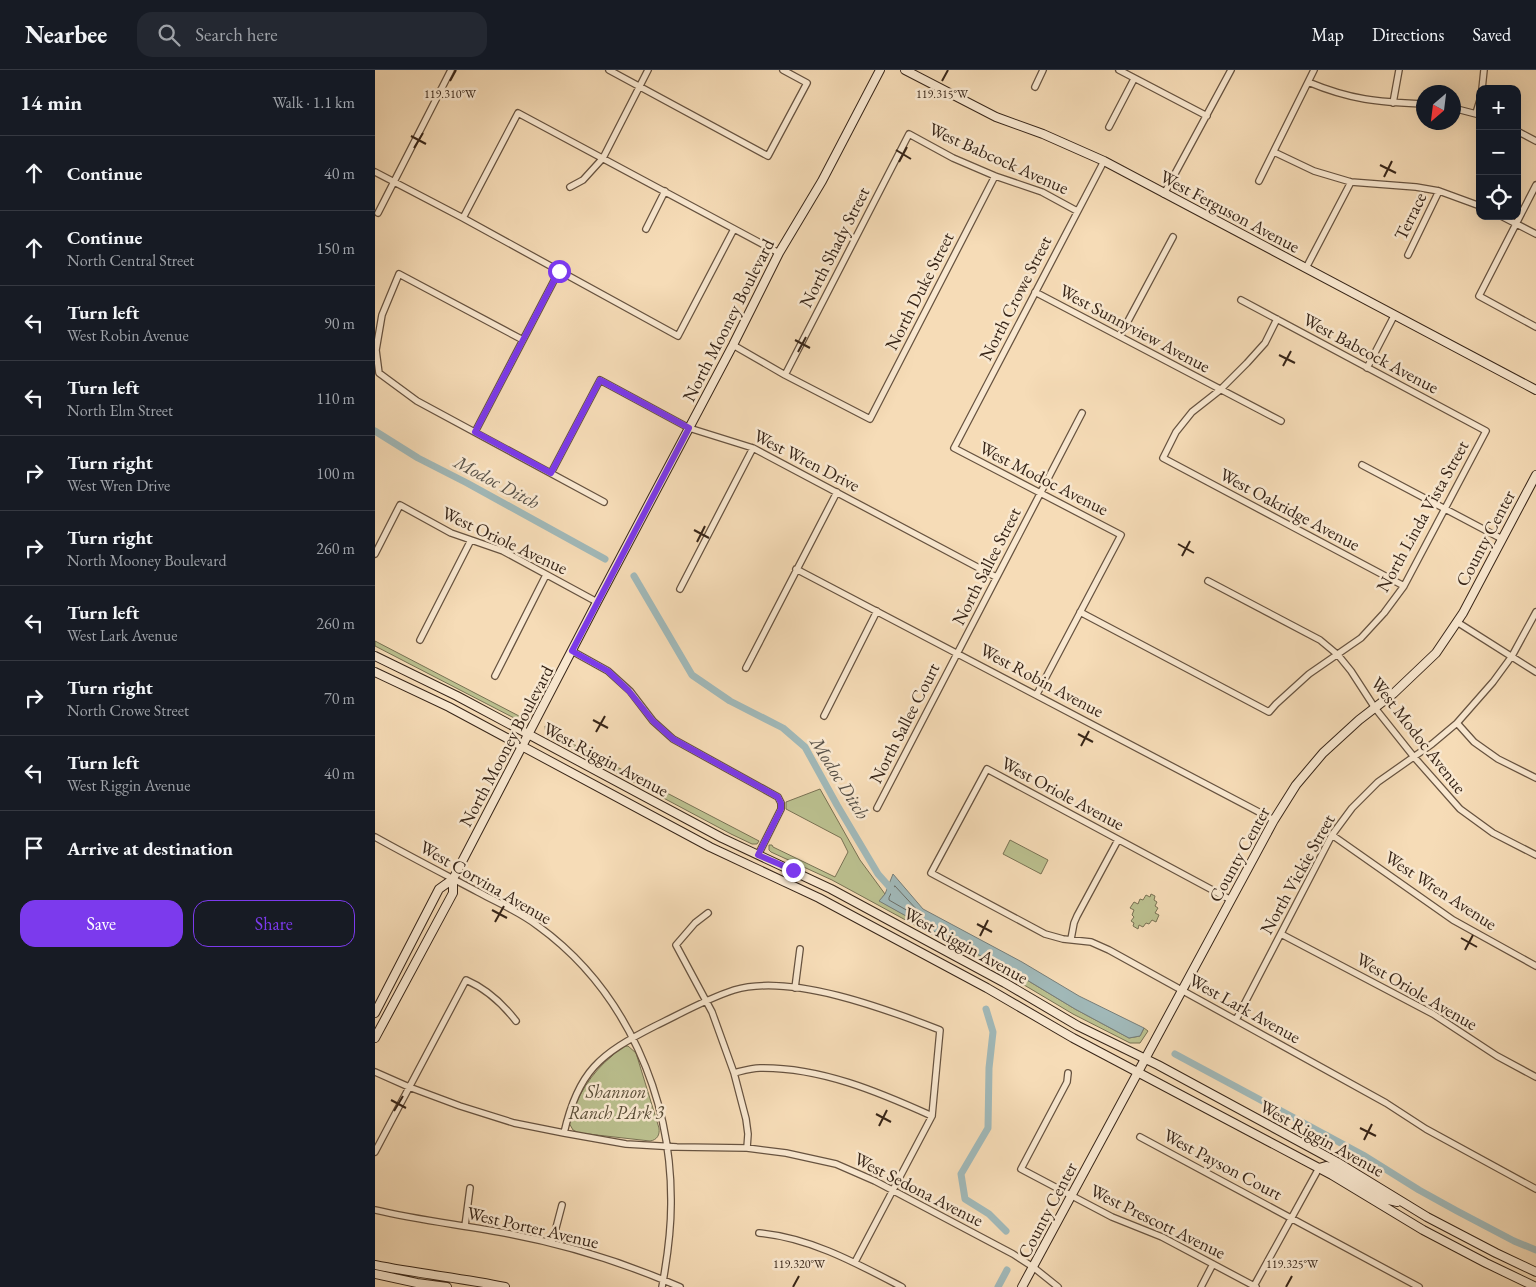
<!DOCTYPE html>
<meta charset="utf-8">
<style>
body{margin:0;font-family:"EB Garamond",serif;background:#242831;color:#f1f3f6}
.controls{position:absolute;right:15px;top:15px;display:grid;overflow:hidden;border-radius:10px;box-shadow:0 5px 20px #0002}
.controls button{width:45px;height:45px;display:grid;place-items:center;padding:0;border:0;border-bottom:1px solid #363941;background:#171b24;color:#f1f3f6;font:25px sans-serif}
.compass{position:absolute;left:1041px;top:15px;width:45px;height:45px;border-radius:50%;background:#171b24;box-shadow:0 5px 20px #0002;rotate:208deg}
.stop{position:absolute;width:15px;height:15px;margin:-11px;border:4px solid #7c3aed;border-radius:50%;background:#fff}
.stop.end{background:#7c3aed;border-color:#fff;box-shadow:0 1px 5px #0008}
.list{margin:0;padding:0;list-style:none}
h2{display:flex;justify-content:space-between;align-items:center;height:65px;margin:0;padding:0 20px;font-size:21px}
h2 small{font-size:16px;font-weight:400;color:#9ea1a6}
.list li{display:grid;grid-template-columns:32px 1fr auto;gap:15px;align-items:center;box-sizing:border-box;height:75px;padding:0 20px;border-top:1px solid #363941}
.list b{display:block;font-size:19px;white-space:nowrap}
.list p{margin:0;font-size:16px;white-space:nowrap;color:#9ea1a6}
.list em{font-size:16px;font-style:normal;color:#9ea1a6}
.actions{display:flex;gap:10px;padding:15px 20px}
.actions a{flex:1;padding:11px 0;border:1px solid #7c3aed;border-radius:15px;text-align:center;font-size:18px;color:#7c3aed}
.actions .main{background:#7c3aed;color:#fff}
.icon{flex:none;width:28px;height:28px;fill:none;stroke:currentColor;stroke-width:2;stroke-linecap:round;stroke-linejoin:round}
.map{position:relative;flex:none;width:1161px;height:1217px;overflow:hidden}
header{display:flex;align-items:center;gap:30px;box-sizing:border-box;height:70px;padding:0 25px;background:#171b24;border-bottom:1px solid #363941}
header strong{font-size:24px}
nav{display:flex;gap:28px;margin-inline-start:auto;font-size:18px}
.search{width:350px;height:45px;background:#242831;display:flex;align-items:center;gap:12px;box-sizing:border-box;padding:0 18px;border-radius:15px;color:#9ea1a6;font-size:19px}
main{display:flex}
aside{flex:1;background:#171b24}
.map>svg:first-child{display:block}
.green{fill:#bbc08f;stroke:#797254}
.water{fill:#a1b9b9;stroke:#777e79}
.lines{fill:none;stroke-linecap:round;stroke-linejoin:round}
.shore{stroke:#6c6f68;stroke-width:1}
.canal{stroke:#a1b9b9;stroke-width:7}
.street-casing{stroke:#675340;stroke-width:8}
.secondary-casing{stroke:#372518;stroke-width:10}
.street{stroke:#f9e8d0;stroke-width:5.5}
.secondary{stroke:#f9e8d0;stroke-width:8}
.route{stroke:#7c3aed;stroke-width:6}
.ticks{fill:none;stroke:#372518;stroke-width:2}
.labels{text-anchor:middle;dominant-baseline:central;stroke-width:5;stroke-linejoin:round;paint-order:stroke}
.street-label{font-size:18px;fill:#372518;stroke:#f9e8d0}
.park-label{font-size:18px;font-style:italic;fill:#584c36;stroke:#f9e8d0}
.water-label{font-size:19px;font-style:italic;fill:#575148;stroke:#f9e8d0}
.ticks-label{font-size:12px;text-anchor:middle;fill:#372518;stroke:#f9e8d0;stroke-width:5;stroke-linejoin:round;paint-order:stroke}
</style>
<header>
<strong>Nearbee</strong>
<div class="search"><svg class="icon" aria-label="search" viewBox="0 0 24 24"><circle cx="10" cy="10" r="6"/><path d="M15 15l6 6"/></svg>Search here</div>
<nav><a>Map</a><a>Directions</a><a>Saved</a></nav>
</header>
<main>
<aside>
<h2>14 min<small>Walk · 1.1 km</small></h2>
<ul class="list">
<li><svg class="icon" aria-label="ahead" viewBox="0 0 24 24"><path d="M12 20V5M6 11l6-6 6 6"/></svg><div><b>Continue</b></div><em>40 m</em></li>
<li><svg class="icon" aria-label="ahead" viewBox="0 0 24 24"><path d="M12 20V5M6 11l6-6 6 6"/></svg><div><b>Continue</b><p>North Central Street</p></div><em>150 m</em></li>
<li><svg class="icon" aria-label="left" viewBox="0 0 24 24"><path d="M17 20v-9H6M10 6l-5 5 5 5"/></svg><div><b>Turn left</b><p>West Robin Avenue</p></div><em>90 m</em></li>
<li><svg class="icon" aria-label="left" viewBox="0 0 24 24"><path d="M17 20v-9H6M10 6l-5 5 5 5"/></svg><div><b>Turn left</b><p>North Elm Street</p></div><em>110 m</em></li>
<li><svg class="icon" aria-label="right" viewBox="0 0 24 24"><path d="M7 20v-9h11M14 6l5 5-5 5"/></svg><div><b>Turn right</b><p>West Wren Drive</p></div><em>100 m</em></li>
<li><svg class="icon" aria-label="right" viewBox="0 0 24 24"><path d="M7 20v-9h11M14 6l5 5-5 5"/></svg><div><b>Turn right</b><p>North Mooney Boulevard</p></div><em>260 m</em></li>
<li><svg class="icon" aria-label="left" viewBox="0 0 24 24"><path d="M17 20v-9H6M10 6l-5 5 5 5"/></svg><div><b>Turn left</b><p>West Lark Avenue</p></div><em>260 m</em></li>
<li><svg class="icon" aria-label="right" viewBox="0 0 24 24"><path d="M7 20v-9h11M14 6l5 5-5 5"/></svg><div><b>Turn right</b><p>North Crowe Street</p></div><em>70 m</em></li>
<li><svg class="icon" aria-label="left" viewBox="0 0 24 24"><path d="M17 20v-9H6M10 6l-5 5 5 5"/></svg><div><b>Turn left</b><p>West Riggin Avenue</p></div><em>40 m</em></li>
<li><svg class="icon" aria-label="arrive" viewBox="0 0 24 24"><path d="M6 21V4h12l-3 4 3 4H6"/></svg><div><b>Arrive at destination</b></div></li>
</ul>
<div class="actions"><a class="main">Save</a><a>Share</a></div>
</aside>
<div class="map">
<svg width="1161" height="1217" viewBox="0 0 1161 1217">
<rect width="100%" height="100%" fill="#f6dcb7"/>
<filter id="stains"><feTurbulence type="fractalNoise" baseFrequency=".004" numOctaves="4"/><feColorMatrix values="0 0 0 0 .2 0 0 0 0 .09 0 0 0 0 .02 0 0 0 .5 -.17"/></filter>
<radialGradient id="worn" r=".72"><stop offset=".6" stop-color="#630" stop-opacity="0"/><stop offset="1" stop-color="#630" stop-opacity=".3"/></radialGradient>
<!-- green -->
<path class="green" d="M0,571L144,646L152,644L148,649H141L0,576Z
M170,656L174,658L175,662L384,771L382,774H377L356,764L174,667L171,665Z
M445,719L485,790L510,824L505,831L578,872L642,904L700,939L754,968L765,966L769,958L773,961L765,973H755L698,944L639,909L457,810L396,782L394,780V775H397L398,777L460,807L473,782L466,768L411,739V732Z
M635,770L673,790L666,804L628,784Z
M776,824L780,826L779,830L782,832L780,836L783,838L780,843L784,845L781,852L777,850L774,854L771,853L768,857L764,855L763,859L758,856L759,853L756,851L759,847L757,845L759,840L755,838L759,832L763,834L765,829L768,830L771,825L775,827Z
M253,976L261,983L284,1058C285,1065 282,1070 275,1071L204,1063L198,1060L194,1053C201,1027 216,1003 237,986C242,981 246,976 253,976Z"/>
<!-- water -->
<path class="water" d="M518,804L548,839L647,892L704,926L769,958L765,966L754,968L700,939L642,904L578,872L504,831L510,824Z"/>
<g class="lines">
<!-- shore -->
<path class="shore" d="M520,816L543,841V845H540L514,830V828Z"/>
<!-- canal -->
<path class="canal" d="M0,361L43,388L92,413L230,489
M259,506L317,605L355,631L408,658L430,677L462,735L503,804L519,822
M611,939L618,962L614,998L613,1058L586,1104L590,1129L614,1144L631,1161
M800,984L988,1085L1044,1120L1082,1141L1139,1171L1161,1180
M623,1217L632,1200"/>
<defs>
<path id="street" d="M234,0L393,86L432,13L408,0
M744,0L832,46
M933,12C976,30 1003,32 1048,34
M660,17L668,0
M1107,19L1109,0
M1018,33L1024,0
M1078,38L1105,45
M1101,43L1105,30
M734,57L759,9
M1142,61L1161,71
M899,82L939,101L976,112L1041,117L1064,121L1105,136
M0,102L88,148L143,43L404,183
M884,111L939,0
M1161,115L1104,226L1161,257
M195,117L208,110L228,88L273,0
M789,124L856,0
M3,143L76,0
M1126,146L1161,164
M88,148L303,266L359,159
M271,159L290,121
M1033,185L1064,121
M931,198L976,112
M660,222L906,351
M902,249L890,273L872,293L845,320L817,342L801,362L788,388L1029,516
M745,266L798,167
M148,270L24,204L7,245L1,280L4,303L42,331L229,432
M358,275L410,305L495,349L620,106
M992,298L1019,246
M410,305L534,64L578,88L620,106L667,122L702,141
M100,362L184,201
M987,395L1127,469
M176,403L225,310L314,358L378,378L621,507
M0,484L25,435L76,463L128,481L222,532
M421,499L899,750
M833,511L945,570L963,585L976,601L1000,638L1039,687L1085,739L1118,763L1161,785
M305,519L378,378
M705,542L894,642L901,634L934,604L986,568L1009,543L1029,516L1111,361L866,230
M1082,552L1161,602
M45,570L96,470
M197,581L233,601L255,621L278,651L298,669L403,727L406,733V739L383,785
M371,598L462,422
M120,606L171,505
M662,624L746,465L579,378L729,91
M449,646L502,541
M1082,653L1099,672L1123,689L1161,708
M502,738L707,343
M957,765L1078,850L1161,896
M0,767C34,786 69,804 103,822C123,833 145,842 163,856C251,920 297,1027 296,1134C296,1162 292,1190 287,1217
M856,830L612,699L556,803L670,864L688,869L716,872L734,880L1011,1033L1051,1059L1161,1119
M333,843L320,853L301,875L337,942L359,1003L371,1049L373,1064L372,1078
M906,864L1058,944L1122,986L1161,1007
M696,869L699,853L702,846L743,770
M420,918L425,879
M861,950L957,765L977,738L1003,712L1057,674L1082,653L1118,612L1137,586L1161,542
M0,1002L34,1017L85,1036L139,1053L189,1063L251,1074L302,1077L372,1078L411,1083L461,1094L500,1111L638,1184L658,1197L683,1217
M359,1003C367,1001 376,998 385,998C445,997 504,1022 557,1046
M693,1003L692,1012L646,1099L737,1147L787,1167L881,1217
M189,1063C203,1001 225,984 280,956C305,944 331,929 359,920C416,903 511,939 565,960L557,1046L480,1192
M765,1067L1044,1217
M0,1082L91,910C112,919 127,933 141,951
M0,1140C45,1151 90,1155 135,1164C193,1175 250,1193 305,1217
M90,1156L95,1118
M384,1163C436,1168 481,1193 527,1217
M177,1173L187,1135
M879,1216L944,1098
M826,1217L838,1194"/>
<path id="secondary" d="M530,0L621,47L668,64L729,91L1161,320
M0,586L82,626L347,768L456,819L630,913L703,956L783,995L962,1092L1052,1147L1121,1183L1161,1202
M0,602L74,637L335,777L444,828L612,918L698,968L957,1105L1048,1160L1111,1193L1161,1217
M0,943L64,819L78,809L222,532L358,275L404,183L447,111L505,0
M0,968L78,823V809
M944,1098L951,1096L959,1098L1010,1129L1022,1132
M0,1195C43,1204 87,1208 130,1217
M0,1204L42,1213L72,1217
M647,1217L899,750L921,715L948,683L984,650L1019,623L1061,583L1088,543L1161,405"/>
</defs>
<!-- street casing -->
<use href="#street" class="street-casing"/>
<!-- secondary casing -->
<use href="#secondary" class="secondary-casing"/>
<!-- street -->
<use href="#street" class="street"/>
<!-- secondary -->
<use href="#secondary" class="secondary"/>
</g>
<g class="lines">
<!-- route -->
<path class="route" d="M184,201L100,362L176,403L225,310L314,358L197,581L233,601L254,621L278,651L298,669L403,727L406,733V739L383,785L418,800"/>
</g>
<!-- ticks -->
<path class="ticks" d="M75,11L81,0M567,11L573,0M36,66L51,74M39,78L48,63M521,80L536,89M524,92L532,77M1005,95L1021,103M1009,107L1017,91M420,270L435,278M423,282L431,267M904,285L920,293M908,296L916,281M319,460L334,468M322,472L330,456M803,474L819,483M807,486L815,471M218,650L233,658M221,662L230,646M703,664L718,672M706,676L714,661M117,840L132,848M120,852L129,836M602,854L617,862M605,866L613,850M1086,868L1102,877M1090,880L1098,865M16,1030L31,1038M19,1041L28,1026M501,1044L516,1052M504,1056L512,1040M985,1058L1001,1066M989,1070L997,1054M418,1217L424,1206M911,1217L917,1206"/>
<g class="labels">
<!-- street labels -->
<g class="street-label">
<text transform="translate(624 88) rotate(24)">West Babcock Avenue</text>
<text transform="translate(855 141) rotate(28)">West Ferguson Avenue</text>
<text transform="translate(1035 146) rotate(-64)">Terrace</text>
<text transform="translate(459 177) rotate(-63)">North Shady Street</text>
<text transform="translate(544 221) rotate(-63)">North Duke Street</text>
<text transform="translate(640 228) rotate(-63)">North Crowe Street</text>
<text transform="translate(353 250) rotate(-63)">North Mooney Boulevard</text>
<text transform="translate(760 258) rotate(28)">West Sunnyview Avenue</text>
<text transform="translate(996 283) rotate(28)">West Babcock Avenue</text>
<text transform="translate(432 390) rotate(27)">West Wren Drive</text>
<text transform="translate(669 408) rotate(27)">West Modoc Avenue</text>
<text transform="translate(915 439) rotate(28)">West Oakridge Avenue</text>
<text transform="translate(1047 446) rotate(-61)">North Linda Vista Street</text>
<text transform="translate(1110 468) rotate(-62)">County Center</text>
<text transform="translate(130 470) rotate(25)">West Oriole Avenue</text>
<text transform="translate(611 496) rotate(-63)">North Sallee Street</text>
<text transform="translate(667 610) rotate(28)">West Robin Avenue</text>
<text transform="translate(529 653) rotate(-63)">North Sallee Court</text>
<text transform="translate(1044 665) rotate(52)">West Modoc Avenue</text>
<text transform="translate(131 676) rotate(-62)">North Mooney Boulevard</text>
<text transform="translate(231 689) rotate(28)">West Riggin Avenue</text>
<text transform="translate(688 723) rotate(28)">West Oriole Avenue</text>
<text transform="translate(864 784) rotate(-61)">County Center</text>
<text transform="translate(922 804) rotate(-61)">North Vickie Street</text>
<text transform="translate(111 812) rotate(30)">West Corvina Avenue</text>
<text transform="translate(1066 820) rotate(33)">West Wren Avenue</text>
<text transform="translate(591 875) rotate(29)">West Riggin Avenue</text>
<text transform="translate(1042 921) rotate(30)">West Oriole Avenue</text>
<text transform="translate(870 938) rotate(29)">West Lark Avenue</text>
<text transform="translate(947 1068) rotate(29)">West Riggin Avenue</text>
<text transform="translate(848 1094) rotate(28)">West Payson Court</text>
<text transform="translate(544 1119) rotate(27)">West Sedona Avenue</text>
<text transform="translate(672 1140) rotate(-62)">County Center</text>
<text transform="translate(783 1151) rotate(26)">West Prescott Avenue</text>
<text transform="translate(158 1157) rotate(13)">West Porter Avenue</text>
</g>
<!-- park labels -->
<g class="park-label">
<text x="241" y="1021">Shannon<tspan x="241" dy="21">Ranch PArk 3</tspan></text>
</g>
<!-- water labels -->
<g class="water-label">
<text transform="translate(122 412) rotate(28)">Modoc Ditch</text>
<text transform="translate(465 708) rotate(58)">Modoc Ditch</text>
</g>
</g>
<g class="ticks-label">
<text x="75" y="28">119.310°W</text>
<text x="567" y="28">119.315°W</text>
<text x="424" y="1198">119.320°W</text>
<text x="917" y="1198">119.325°W</text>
</g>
<rect width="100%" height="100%" filter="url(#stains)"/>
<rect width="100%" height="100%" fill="url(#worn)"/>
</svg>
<div class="controls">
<button>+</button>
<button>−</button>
<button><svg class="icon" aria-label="locate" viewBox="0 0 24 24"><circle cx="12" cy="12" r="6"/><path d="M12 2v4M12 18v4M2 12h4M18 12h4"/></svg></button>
</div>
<svg class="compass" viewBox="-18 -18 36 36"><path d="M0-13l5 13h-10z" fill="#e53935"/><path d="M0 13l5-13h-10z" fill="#9ea1a6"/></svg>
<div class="stop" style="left:184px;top:201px"></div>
<div class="stop end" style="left:418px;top:800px"></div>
</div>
</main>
